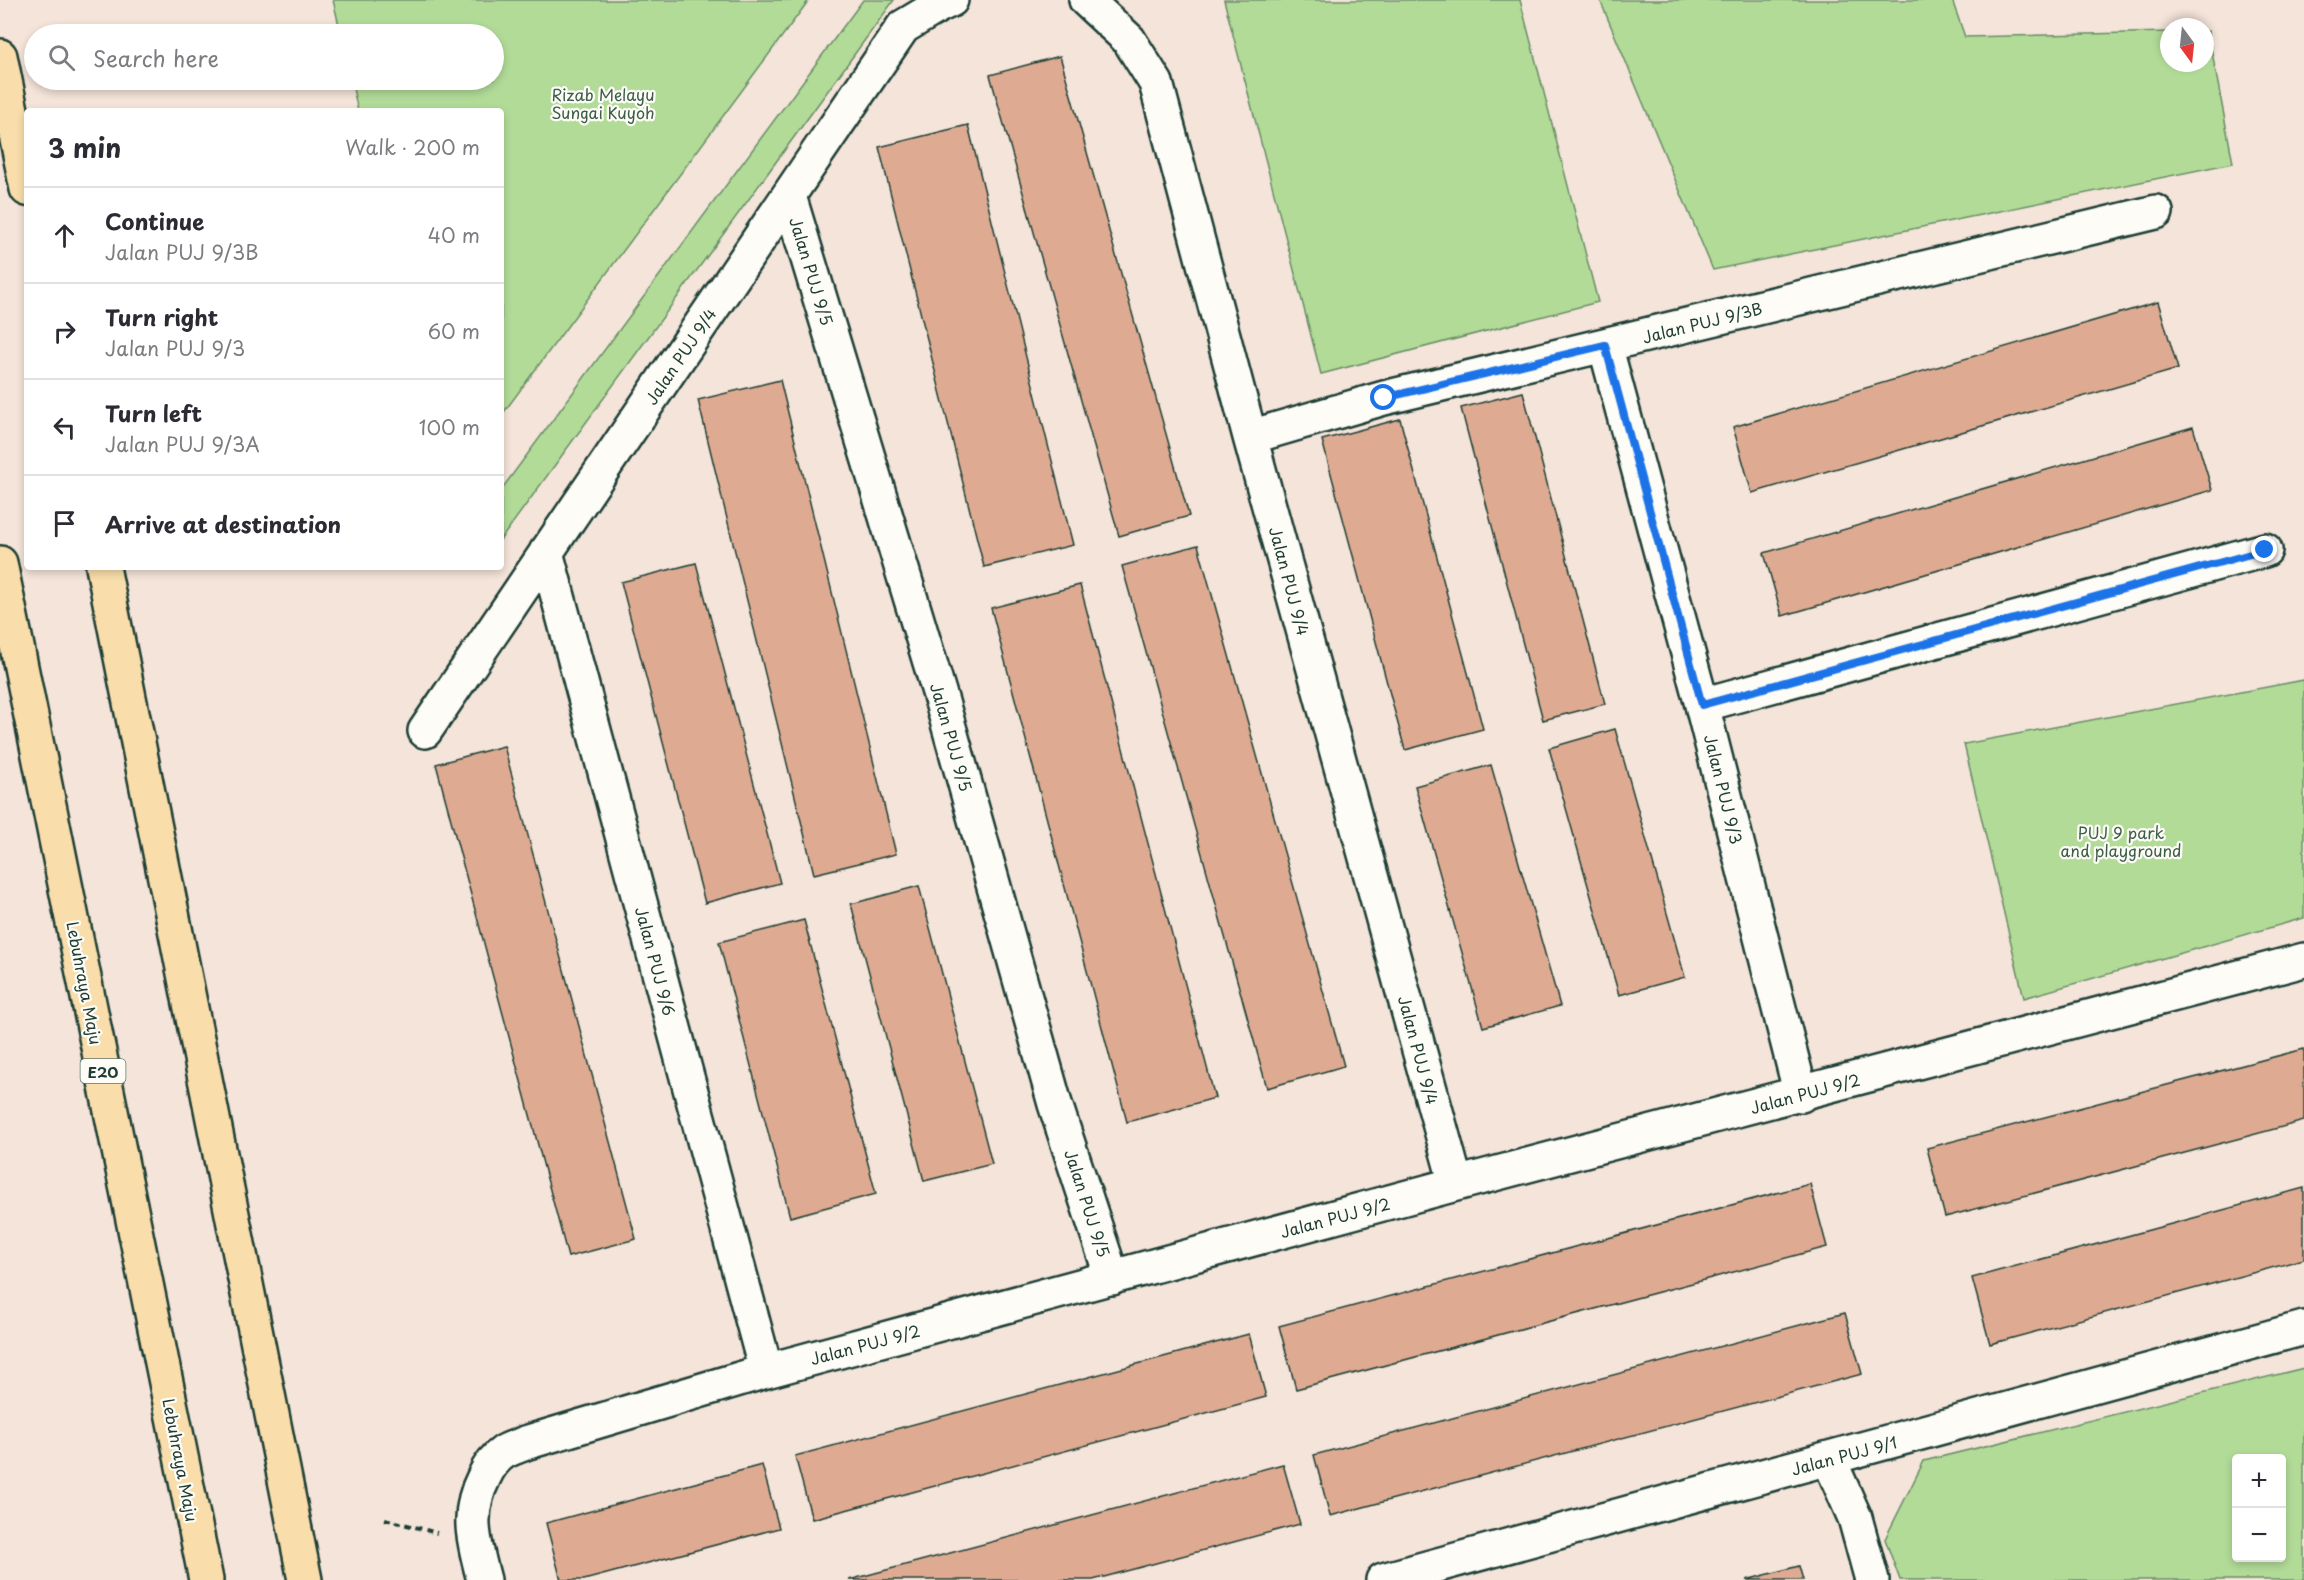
<!DOCTYPE html>
<meta charset="utf-8">
<style>
body{margin:0;font-family:"Playpen Sans",sans-serif;background:#f7f7f7;color:#2b2b33}
.controls{position:absolute;right:18px;bottom:18px;display:grid;overflow:hidden;border-radius:6px;box-shadow:0 3px 9px #0003}
.controls button{width:54px;height:54px;display:grid;place-items:center;padding:0;border:0;border-bottom:2px solid #e1e1e2;background:#fff;color:#2b2b33;font:30px sans-serif}
.compass{position:absolute;left:2160px;top:18px;width:54px;height:54px;border-radius:50%;background:#fff;box-shadow:0 3px 9px #0003;rotate:165deg}
.stop{position:absolute;width:18px;height:18px;margin:-14px;border:4px solid #1a73e8;border-radius:50%;background:#fff}
.stop.end{background:#1a73e8;border-color:#fff;box-shadow:0 2px 6px #0008}
.list{margin:0;padding:0;list-style:none}
h2{display:flex;justify-content:space-between;align-items:center;height:78px;margin:0;padding:0 24px;font-size:26px}
h2 small{font-size:20px;font-weight:400;color:#7c7c81}
.list li{display:grid;grid-template-columns:39px 1fr auto;gap:18px;align-items:center;box-sizing:border-box;height:96px;padding:0 24px;border-top:2px solid #e1e1e2}
.list b{display:block;font-size:22px;white-space:nowrap}
.list p{margin:0;font-size:20px;white-space:nowrap;color:#7c7c81}
.list em{font-size:20px;font-style:normal;color:#7c7c81}
.icon{flex:none;width:33px;height:33px;fill:none;stroke:currentColor;stroke-width:2;stroke-linecap:round;stroke-linejoin:round}
.map{position:relative;flex:none;width:2304px;height:1580px;overflow:hidden}
.search{position:absolute;background:#fff;box-shadow:0 3px 9px #0003;left:24px;top:24px;width:480px;height:66px;display:flex;align-items:center;gap:15px;box-sizing:border-box;padding:0 21px;border-radius:33px;color:#7c7c81;font-size:22px}
.panel{position:absolute;background:#fff;box-shadow:0 3px 9px #0003;left:24px;top:108px;width:480px;height:462px;border-radius:6px}
.map>svg:first-child{display:block}
.green{fill:#b2db98;stroke:#688c66;stroke-width:1.5;fill-rule:evenodd}
.building{fill:#deab92;stroke:#1f3d34;stroke-width:1.5}
.lines{fill:none;stroke-linecap:round;stroke-linejoin:round}
.street-casing{stroke:#1f3d34;stroke-width:38}
.highway-casing{stroke:#1f3d34;stroke-width:38}
.path{stroke:#1f3d34;stroke-width:4;stroke-dasharray:6 4.5;stroke-linecap:butt}
.street{stroke:#fdfcf7;stroke-width:33}
.highway{stroke:#f9deab;stroke-width:33}
.route{stroke:#1a73e8;stroke-width:8}
.labels{text-anchor:middle;dominant-baseline:central;stroke-width:4.5;stroke-linejoin:round;paint-order:stroke}
.shield{fill:#fdfcf7;stroke:#62766e;stroke-width:1.5}
.shield-label{font-size:15px;font-weight:bold;fill:#1f3d34}
.park-label{font-size:16px;fill:#3c5d48;stroke:#fdfcf7}
.street-label{font-size:16px;fill:#1f3d34;stroke:#fdfcf7}
</style>
<div class="map">
<svg width="2304" height="1580" viewBox="0 0 2304 1580">
<rect width="100%" height="100%" fill="#f4e4d9"/>
<filter id="ink" filterUnits="userSpaceOnUse"><feTurbulence type="fractalNoise" baseFrequency=".0167" numOctaves="2"/><feDisplacementMap in="SourceGraphic" scale="12" xChannelSelector="R" yChannelSelector="G"/><feConvolveMatrix kernelMatrix="1 2 1 2 8 2 1 2 1" color-interpolation-filters="sRGB"/></filter>
<g filter="url(#ink)">
<!-- green -->
<path class="green" d="M333,0H809L501,416V111H358L351,80H494V34H341Z
M863,0H894L501,539V490Z
M1224,0H1520L1598,302L1321,374Z
M1600,0H1952L1965,37L2169,32V63H2205V32L2208,31L2233,163L1713,270Z
M2304,680V918L2024,998L1964,744Z
M2304,1368V1580H1900L1885,1539L1924,1461ZM2282,1458V1558H2236V1458Z"/>
<!-- building -->
<path class="building" d="M1060,56L1189,516L1119,536L990,75Z
M968,125L1073,545L984,567L879,147Z
M2158,302L2178,369L1752,493L1733,427Z
M780,380L896,854L814,874L698,400Z
M1523,392L1605,704L1543,720L1461,408Z
M1400,419L1483,729L1405,750L1322,440Z
M2193,427L2212,490L1782,616L1764,553Z
M1198,545L1344,1066L1267,1088L1122,566Z
M696,563L780,883L705,903L621,582Z
M1080,585L1215,1098L1127,1122L991,608Z
M1615,729L1685,977L1619,995L1549,748Z
M504,746L636,1239L568,1257L436,764Z
M1491,765L1560,1006L1483,1027L1415,786Z
M919,886L992,1164L924,1181L851,904Z
M804,920L876,1194L790,1217L719,942Z
M2304,1049V1121L1945,1217L1927,1148Z
M1810,1184L1827,1247L1296,1389L1279,1326Z
M2304,1188V1259L1990,1344L1972,1278Z
M1845,1313L1862,1374L1330,1516L1314,1455Z
M1249,1334L1266,1397L812,1519L795,1456Z
M1283,1464L1300,1524L1093,1580H849Z
M762,1465L779,1528L584,1580H561L546,1523Z
M1799,1566L1803,1580H1746Z"/>
<g class="lines">
<defs>
<path id="street" d="M1086,0L1129,40L1156,83L1250,437L1456,1184
M789,196L942,702L1055,1104L1112,1278
M1605,345L1702,705L1801,1095
M1250,437L1384,398L2156,212
M546,552L766,1371
M1702,705L2265,550
M425,731L903,27L938,6L951,0
M1829,1459L1855,1518L1872,1580
M484,1580C474,1542 465,1514 484,1477C488,1468 495,1458 504,1452C511,1448 519,1446 525,1443L766,1371L1456,1184L2304,960
M1383,1580L2304,1328"/>
<path id="highway" d="M0,56L27,189
M0,563L206,1580
M103,567L305,1580"/>
</defs>
<!-- street casing -->
<use href="#street" class="street-casing"/>
<!-- highway casing -->
<use href="#highway" class="highway-casing"/>
<!-- path -->
<path class="path" d="M385,1519L437,1533"/>
<!-- street -->
<use href="#street" class="street"/>
<!-- highway -->
<use href="#highway" class="highway"/>
</g>
</g>
<g class="lines" filter="url(#ink)">
<!-- route -->
<path class="route" d="M1384,398L1605,345L1702,705L2265,550"/>
</g>
<g class="labels">
<!-- shield labels -->
<rect class="shield" x="80.5" y="1059" width="45" height="24" rx="4.5"/>
<g class="shield-label">
<text x="103" y="1071">E20</text>
</g>
<!-- park labels -->
<g class="park-label">
<text x="603" y="94">Rizab Melayu<tspan x="603" dy="18">Sungai Kuyoh</tspan></text>
<text x="2121" y="832">PUJ 9 park<tspan x="2121" dy="18">and playground</tspan></text>
</g>
<!-- street labels -->
<g class="street-label">
<text transform="translate(812 271) rotate(73)">Jalan PUJ 9/5</text>
<text transform="translate(1702 322) rotate(-14)">Jalan PUJ 9/3B</text>
<text transform="translate(680 356) rotate(-56)">Jalan PUJ 9/4</text>
<text transform="translate(1290 581) rotate(75)">Jalan PUJ 9/4</text>
<text transform="translate(952 737) rotate(74)">Jalan PUJ 9/5</text>
<text transform="translate(1724 789) rotate(76)">Jalan PUJ 9/3</text>
<text transform="translate(656 961) rotate(75)">Jalan PUJ 9/6</text>
<text transform="translate(85 983) rotate(79)">Lebuhraya Maju</text>
<text transform="translate(1419 1050) rotate(75)">Jalan PUJ 9/4</text>
<text transform="translate(1805 1093) rotate(-15)">Jalan PUJ 9/2</text>
<text transform="translate(1088 1203) rotate(72)">Jalan PUJ 9/5</text>
<text transform="translate(1335 1217) rotate(-15)">Jalan PUJ 9/2</text>
<text transform="translate(865 1344) rotate(-15)">Jalan PUJ 9/2</text>
<text transform="translate(1844 1455) rotate(-15)">Jalan PUJ 9/1</text>
<text transform="translate(181 1460) rotate(79)">Lebuhraya Maju</text>
</g>
</g>
</svg>
<div class="controls">
<button>+</button>
<button>−</button>
</div>
<svg class="compass" viewBox="-18 -18 36 36"><path d="M0-13l5 13h-10z" fill="#e53935"/><path d="M0 13l5-13h-10z" fill="#7c7c81"/></svg>
<div class="stop" style="left:1384px;top:398px"></div>
<div class="stop end" style="left:2265px;top:550px"></div>
<div class="search"><svg class="icon" aria-label="search" viewBox="0 0 24 24"><circle cx="10" cy="10" r="6"/><path d="M15 15l6 6"/></svg>Search here</div>
<section class="panel">
<h2>3 min<small>Walk · 200 m</small></h2>
<ul class="list">
<li><svg class="icon" aria-label="ahead" viewBox="0 0 24 24"><path d="M12 20V5M6 11l6-6 6 6"/></svg><div><b>Continue</b><p>Jalan PUJ 9/3B</p></div><em>40 m</em></li>
<li><svg class="icon" aria-label="right" viewBox="0 0 24 24"><path d="M7 20v-9h11M14 6l5 5-5 5"/></svg><div><b>Turn right</b><p>Jalan PUJ 9/3</p></div><em>60 m</em></li>
<li><svg class="icon" aria-label="left" viewBox="0 0 24 24"><path d="M17 20v-9H6M10 6l-5 5 5 5"/></svg><div><b>Turn left</b><p>Jalan PUJ 9/3A</p></div><em>100 m</em></li>
<li><svg class="icon" aria-label="arrive" viewBox="0 0 24 24"><path d="M6 21V4h12l-3 4 3 4H6"/></svg><div><b>Arrive at destination</b></div></li>
</ul>
</section>
</div>
